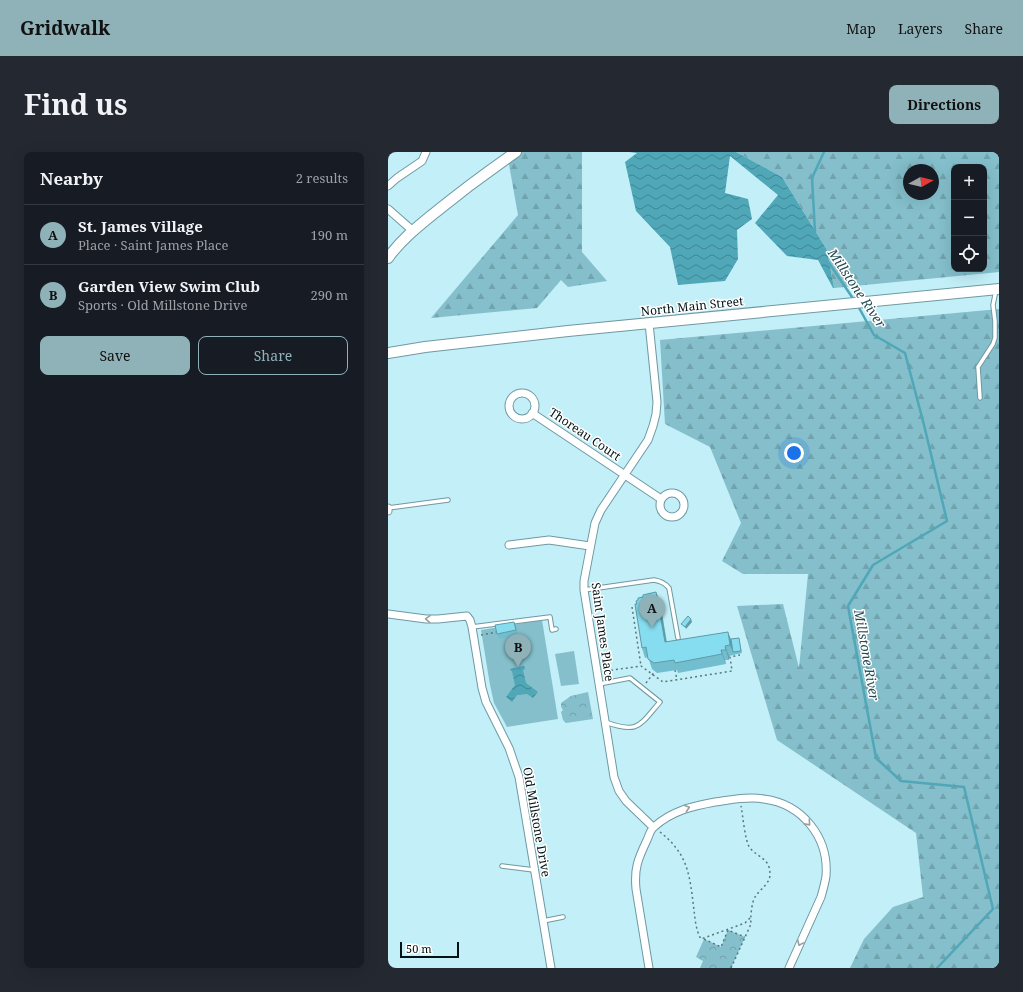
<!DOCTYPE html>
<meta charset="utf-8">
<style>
body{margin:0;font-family:"Noto Serif",serif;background:#242831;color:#f1f3f6}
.controls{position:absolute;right:12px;top:12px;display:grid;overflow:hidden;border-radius:8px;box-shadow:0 4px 16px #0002}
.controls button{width:36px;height:36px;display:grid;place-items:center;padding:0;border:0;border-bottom:1px solid #363941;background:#171b24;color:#f1f3f6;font:20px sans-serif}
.compass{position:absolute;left:515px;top:12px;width:36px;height:36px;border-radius:50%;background:#171b24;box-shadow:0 4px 16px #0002;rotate:82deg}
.scale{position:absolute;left:12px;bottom:10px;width:59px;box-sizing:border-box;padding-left:4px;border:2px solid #021114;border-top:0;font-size:11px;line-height:14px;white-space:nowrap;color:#021114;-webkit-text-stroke:3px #fff;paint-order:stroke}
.you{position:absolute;left:406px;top:301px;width:14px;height:14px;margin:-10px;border:3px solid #fff;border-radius:50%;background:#1a73e8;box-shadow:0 0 0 6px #1a73e833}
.badge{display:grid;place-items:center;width:26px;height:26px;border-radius:50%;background:#8fb2b9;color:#111;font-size:13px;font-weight:700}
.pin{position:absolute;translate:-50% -33px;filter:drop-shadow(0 1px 2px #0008)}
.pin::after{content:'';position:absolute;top:21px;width:14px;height:12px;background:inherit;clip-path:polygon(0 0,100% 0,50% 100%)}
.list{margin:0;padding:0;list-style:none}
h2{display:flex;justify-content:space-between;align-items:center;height:52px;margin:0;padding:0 16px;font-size:17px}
h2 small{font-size:13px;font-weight:400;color:#9ea1a6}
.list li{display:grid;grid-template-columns:26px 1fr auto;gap:12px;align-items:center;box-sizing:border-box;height:60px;padding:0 16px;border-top:1px solid #363941}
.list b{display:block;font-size:15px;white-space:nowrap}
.list p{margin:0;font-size:13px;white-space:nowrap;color:#9ea1a6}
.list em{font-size:13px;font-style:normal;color:#9ea1a6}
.actions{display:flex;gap:8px;padding:12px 16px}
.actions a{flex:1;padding:9px 0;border:1px solid #8fb2b9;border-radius:8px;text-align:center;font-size:14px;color:#8fb2b9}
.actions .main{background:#8fb2b9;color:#111}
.icon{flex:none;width:22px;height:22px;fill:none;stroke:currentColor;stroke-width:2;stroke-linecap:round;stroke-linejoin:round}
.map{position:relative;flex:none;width:611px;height:816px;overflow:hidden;border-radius:8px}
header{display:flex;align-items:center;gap:24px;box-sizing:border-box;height:56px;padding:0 20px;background:#8fb2b9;color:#111}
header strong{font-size:19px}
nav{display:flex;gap:22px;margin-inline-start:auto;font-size:14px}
.intro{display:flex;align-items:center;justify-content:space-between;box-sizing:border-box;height:96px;padding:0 24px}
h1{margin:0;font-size:28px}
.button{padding:10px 18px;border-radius:8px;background:#8fb2b9;color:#111;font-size:14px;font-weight:700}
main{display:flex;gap:24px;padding:0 24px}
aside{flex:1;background:#171b24;border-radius:8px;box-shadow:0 4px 16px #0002}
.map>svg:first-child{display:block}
.green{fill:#84bfcb}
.forest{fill:url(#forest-firs);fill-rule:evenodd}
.park{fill:url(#park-crowns)}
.water{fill:url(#water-waves)}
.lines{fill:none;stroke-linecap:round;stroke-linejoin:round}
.stream{stroke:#4fa7b8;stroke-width:2.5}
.lane-casing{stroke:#6f99a2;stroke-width:5.5}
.street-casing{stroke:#6f99a2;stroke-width:9}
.secondary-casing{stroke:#6f99a2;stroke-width:12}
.path{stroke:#59767c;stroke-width:1.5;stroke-dasharray:2 3;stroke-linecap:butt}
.lane{stroke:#fff;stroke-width:3.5}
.street{stroke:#fff;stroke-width:7}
.secondary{stroke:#fff;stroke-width:10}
.wall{fill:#73bece}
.shaded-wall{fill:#5e9ba8}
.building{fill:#86ddf0;stroke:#5e9ba8}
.oneway{stroke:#9aa0a1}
.labels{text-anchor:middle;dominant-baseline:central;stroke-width:3;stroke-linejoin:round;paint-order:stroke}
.street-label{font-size:12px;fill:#021114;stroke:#fff}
.water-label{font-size:13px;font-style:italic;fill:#234b53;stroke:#fff}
</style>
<header>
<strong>Gridwalk</strong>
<nav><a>Map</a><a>Layers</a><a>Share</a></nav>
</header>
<div class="intro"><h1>Find us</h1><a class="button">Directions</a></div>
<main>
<aside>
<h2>Nearby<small>2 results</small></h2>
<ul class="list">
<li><span class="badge">A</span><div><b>St. James Village</b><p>Place · Saint James Place</p></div><em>190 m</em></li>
<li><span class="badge">B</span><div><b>Garden View Swim Club</b><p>Sports · Old Millstone Drive</p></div><em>290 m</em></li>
</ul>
<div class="actions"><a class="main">Save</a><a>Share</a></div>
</aside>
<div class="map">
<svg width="611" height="816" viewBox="0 0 611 816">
<defs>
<pattern id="forest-firs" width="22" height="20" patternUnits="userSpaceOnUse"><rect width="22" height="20" fill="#84bfcb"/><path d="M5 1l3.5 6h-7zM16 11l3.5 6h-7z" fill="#70a3ad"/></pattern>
<pattern id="park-crowns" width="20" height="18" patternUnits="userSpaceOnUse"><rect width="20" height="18" fill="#84bfcb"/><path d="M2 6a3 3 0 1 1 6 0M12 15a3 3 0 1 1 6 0" fill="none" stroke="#70a3ad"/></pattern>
<pattern id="water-waves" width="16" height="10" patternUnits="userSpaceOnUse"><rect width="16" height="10" fill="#4fa7b8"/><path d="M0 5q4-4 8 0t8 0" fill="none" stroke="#3f8794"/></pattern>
</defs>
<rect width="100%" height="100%" fill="#c2eff8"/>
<!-- green -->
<path class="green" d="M154,468L170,567L119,575L106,551L102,533L93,478Z
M186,499L191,532L173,534L167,502Z"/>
<!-- forest -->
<path class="forest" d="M131,0H194V100L219,129L180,135L173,128L149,156L43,166L130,63L120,7Z
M348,0H611V120L446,136L439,98L394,25ZM566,15H596V117H566ZM521,18H545V42H521Z
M611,157V816H462L476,787L505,755L535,745L528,681L389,588L349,454L395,452L411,516L420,422H355L334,409L353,371L322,295L277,272L272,188Z"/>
<!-- park -->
<path class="park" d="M200,540L205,567L178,571L175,568L173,560L175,558L173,555V551L183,544Z
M340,778L357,785L343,816H312L315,809L308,805L316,787L333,795Z"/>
<!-- water -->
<path class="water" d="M241,0H348L394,25L439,98L446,136H445L430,108L399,104L367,71L390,43L342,4L337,41L360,47L364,67L349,78L350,107L337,129L290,133L282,95L248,59L237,10L249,1Z
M136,514L137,517L135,518L138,531L150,540L145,546L139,542L129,543L124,550L118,545L127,533L124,519H123L122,517Z"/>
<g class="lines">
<!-- stream -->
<path class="stream" d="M427,80L424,26L436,0
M441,111L466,148
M470,154L486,183L517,201L536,273L559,369L485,413L460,454L488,606L513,629L576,635L605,757L549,816"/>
<defs>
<path id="lane" d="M592,246L590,215L605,192L607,186V169L605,153L608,138
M0,356L60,348
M196,438L266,428C273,429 277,431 281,436L290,486
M84,475L162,465L164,478L168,477
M211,532L242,526L272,550C251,574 251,582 217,570
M114,714L146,718
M155,769L175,765"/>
<path id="street" d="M0,34L9,26L34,9L38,0
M0,57L25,79
M261,171L269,250L268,262L265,274L260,288L213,358L207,371L196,429V438L226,625L231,639L238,649L265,675
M121 254a13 13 0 1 1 26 0a13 13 0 1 1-26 0Z
M144,261L273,347
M272 353a12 12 0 1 1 24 0a12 12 0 1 1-24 0Z
M0,356V359
M121,393L161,388L202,394
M0,462L38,467H50L79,464L82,468L84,475L94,536L98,550L121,596L131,625L163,816
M261,816L248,737C246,716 250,707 259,688C261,684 262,678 266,675C283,659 305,654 327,650C343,648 360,644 376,647C414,652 441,685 438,724C437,731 435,738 433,745L401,816"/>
<path id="secondary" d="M0,106C12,89 28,76 44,63C71,41 99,20 128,0
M0,201L37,195L180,179L611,137"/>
</defs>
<!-- lane casing -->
<use href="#lane" class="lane-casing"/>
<!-- street casing -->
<use href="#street" class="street-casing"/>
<!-- secondary casing -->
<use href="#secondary" class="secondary-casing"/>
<!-- path -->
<path class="path" d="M244,455L253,514
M93,483L109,480
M287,518L289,528
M218,519L253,514L275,530L344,519L342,505L352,503
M258,531L267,519
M272,680C278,685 284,690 288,696C302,713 303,736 306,758C307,767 308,779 313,787L357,771L362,766
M316,787L333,795L340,778L357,785
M343,816L363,772C362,766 364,749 367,745C372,737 382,732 382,722C382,706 370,706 362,696C357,690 355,664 353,654"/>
<!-- lane -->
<use href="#lane" class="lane"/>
<!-- street -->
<use href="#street" class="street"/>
<!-- secondary -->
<use href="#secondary" class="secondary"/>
</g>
<!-- wall -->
<path class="wall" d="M255,445L272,450L279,490L343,487L351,486L354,501L341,504V508H337L338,512L290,521L289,518L269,521L264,517L260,505L257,506L254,496L249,452L250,448Z
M126,470L128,475L129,484L111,487L109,482Z"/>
<!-- shaded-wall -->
<path class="shaded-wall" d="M268,440L272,450L280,500L277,490Z
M303,467L304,470L298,477L297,475Z
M126,470L128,475L129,484L128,478Z
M340,480L344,490L345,500L342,493Z
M337,494L341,504V508L338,498Z
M333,498L337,508L338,512L334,502Z"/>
<!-- building -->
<path class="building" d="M268,440L277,490L340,480L342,493L337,494L338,498H333L334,502L287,511L286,508L266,511L260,507L258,495L254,496L247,452H249L248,449L250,448V446L255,445V443Z
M300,464L303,467L297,475L293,472Z
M126,470L128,478L109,482L107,473Z
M351,486L353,499L345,500L343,487Z"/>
<!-- one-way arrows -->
<defs><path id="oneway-chevron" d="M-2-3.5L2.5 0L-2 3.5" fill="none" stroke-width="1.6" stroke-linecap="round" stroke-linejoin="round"/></defs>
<g class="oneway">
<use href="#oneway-chevron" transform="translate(40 467) rotate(-178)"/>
<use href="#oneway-chevron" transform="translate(299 656) rotate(-18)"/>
<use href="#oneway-chevron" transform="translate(420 671) rotate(48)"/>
<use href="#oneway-chevron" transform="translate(412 791) rotate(114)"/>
</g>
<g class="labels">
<!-- street labels -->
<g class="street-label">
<text transform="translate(304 154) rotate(-6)">North Main Street</text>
<text transform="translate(197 282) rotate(34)">Thoreau Court</text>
<text transform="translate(215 480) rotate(82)">Saint James Place</text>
<text transform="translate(149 670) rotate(80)">Old Millstone Drive</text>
</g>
<!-- water labels -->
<g class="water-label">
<text transform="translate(469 136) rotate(56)">Millstone River</text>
<text transform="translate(479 503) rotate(80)">Millstone River</text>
</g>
</g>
</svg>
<div class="controls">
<button>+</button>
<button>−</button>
<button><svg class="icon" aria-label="locate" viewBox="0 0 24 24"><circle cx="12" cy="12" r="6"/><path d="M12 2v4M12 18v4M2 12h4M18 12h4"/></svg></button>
</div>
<svg class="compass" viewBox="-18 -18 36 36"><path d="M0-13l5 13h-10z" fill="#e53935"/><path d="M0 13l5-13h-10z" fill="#9ea1a6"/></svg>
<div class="scale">50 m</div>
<div class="you"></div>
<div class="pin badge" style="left:264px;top:476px">A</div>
<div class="pin badge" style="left:130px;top:515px">B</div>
</div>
</main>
